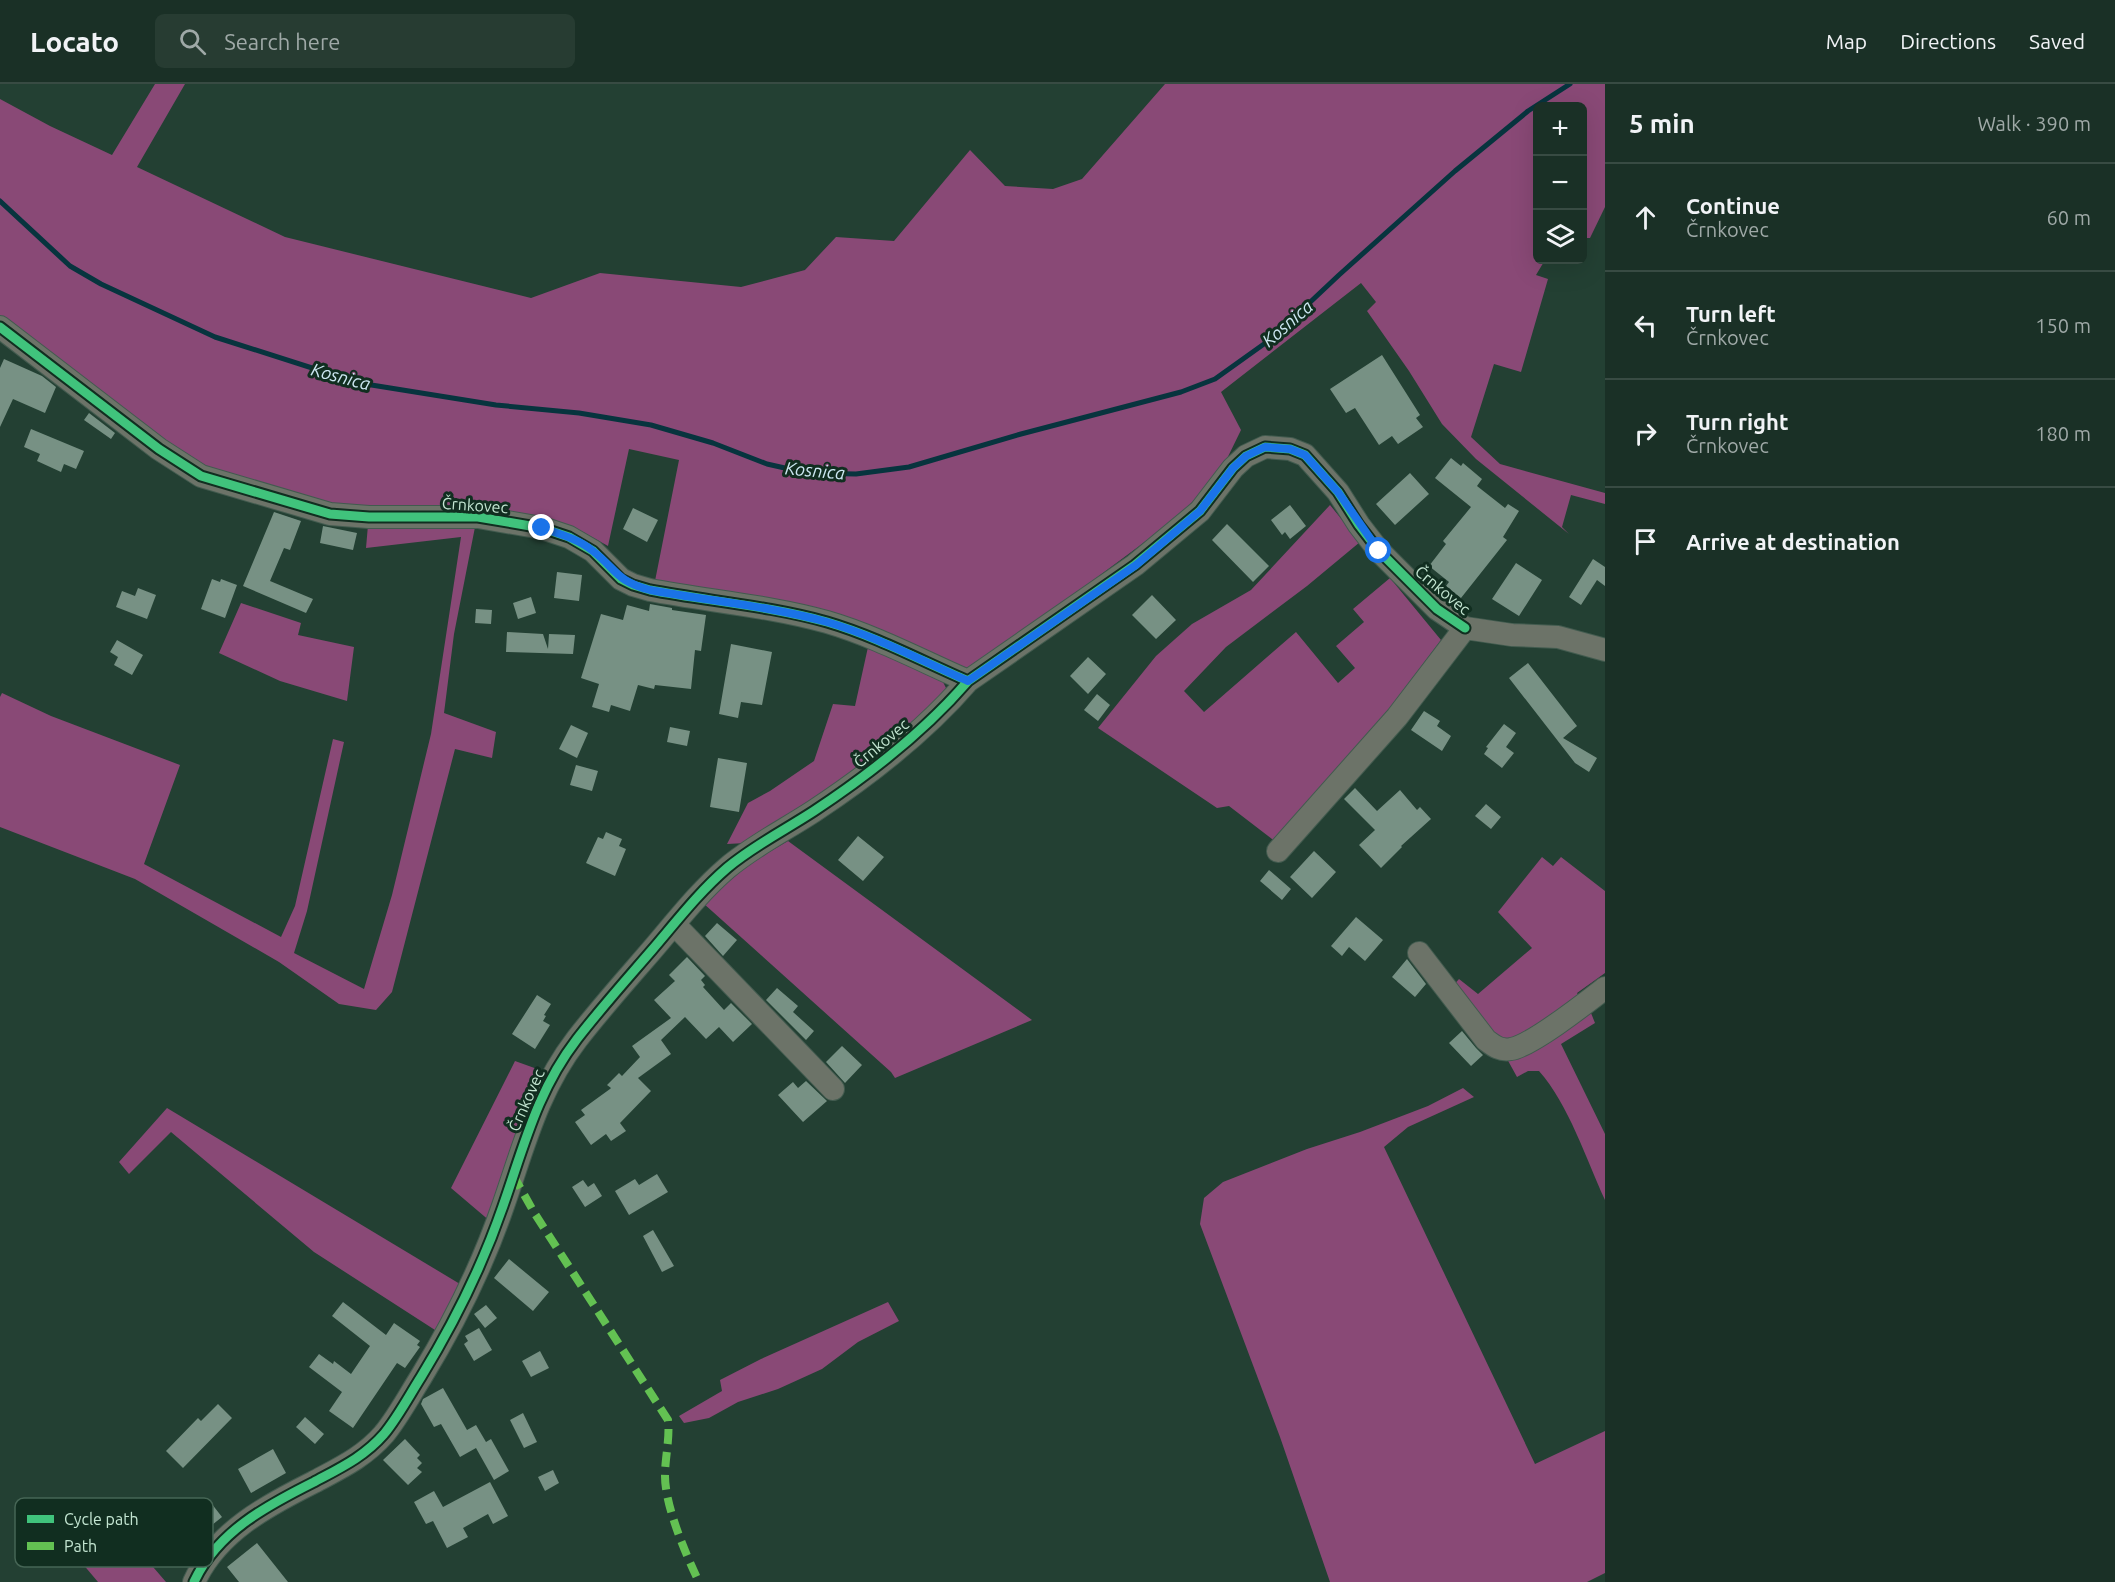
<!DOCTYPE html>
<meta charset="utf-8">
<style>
body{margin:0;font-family:Ubuntu,sans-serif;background:#273c32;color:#f1f3f6}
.controls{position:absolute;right:18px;top:18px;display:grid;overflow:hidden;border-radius:9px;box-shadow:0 6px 24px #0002}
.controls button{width:54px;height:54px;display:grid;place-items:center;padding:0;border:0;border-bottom:2px solid #384b43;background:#1a3026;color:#f1f3f6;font:30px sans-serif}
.stop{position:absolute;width:18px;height:18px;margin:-14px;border:4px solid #1a73e8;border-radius:50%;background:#fff}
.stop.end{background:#1a73e8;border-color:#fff;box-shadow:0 2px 6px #0008}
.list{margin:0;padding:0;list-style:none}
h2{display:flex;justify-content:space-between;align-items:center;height:78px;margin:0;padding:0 24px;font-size:26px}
h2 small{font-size:20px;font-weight:400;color:#9fa9a7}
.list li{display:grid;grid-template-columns:39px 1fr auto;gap:18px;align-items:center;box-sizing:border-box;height:108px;padding:0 24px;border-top:2px solid #384b43}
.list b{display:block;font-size:22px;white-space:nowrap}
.list p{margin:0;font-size:20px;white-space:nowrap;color:#9fa9a7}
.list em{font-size:20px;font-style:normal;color:#9fa9a7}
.icon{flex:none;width:33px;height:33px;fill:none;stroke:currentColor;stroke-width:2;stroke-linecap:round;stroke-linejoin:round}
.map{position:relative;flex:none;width:1605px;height:1498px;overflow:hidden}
header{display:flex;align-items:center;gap:36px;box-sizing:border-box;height:84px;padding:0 30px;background:#1a3026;border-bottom:2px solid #384b43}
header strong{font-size:28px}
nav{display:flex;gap:33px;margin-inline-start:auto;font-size:21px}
.search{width:420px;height:54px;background:#273c32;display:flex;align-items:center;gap:15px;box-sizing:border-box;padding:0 21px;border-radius:9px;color:#9fa9a7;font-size:22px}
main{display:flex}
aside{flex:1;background:#1a3026}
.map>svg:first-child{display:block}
.green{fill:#894976}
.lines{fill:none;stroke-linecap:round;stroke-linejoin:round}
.stream{stroke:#07343e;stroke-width:5}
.building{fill:#779184}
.minor-casing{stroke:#425b4f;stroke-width:24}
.minor{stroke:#6c7368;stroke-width:22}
.quiet{stroke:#63c152;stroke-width:8;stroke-dasharray:15 8;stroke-linecap:butt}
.cycleway-casing{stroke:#112e20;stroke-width:13}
.cycleway{stroke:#40c37c;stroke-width:9}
.route{stroke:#1a73e8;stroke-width:8}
.labels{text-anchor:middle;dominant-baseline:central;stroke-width:6;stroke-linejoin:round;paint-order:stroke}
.street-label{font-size:16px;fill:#c3e5d1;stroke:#112e20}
.water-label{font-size:18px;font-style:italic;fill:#cde8f2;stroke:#112e20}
.key{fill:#112e20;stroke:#466555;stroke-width:1.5}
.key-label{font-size:16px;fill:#c3e5d1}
</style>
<header>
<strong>Locato</strong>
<div class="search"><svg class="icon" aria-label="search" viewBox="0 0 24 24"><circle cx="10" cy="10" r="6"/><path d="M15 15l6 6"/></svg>Search here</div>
<nav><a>Map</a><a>Directions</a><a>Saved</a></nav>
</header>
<main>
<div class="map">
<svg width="1605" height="1498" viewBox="0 0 1605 1498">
<rect width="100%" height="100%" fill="#234033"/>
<!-- green -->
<path class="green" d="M155,0H185L137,83L285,153L531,214L600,189L741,203L805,186L836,153L894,157L970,66L1005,102L1053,105L1082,95L1165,0H1605V123L1590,154H1583L1582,22H1538V176H1545L1536,191L1548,195L1521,288L1494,280L1471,353L1500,380L1605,409V420L1571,411L1562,443L1569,450L1476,375L1442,340L1409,287L1367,227L1376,218L1361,199L1221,308L1241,346L1220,389L1177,434L972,586L847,535L655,497L679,376L629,365L608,462L583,448L330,422L196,384L0,237V15L50,42L112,71Z
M1330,421L1360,458L1307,502L1226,563L1184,607L1204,628L1296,548L1338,599L1355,584L1336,562L1364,538L1353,525L1390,494L1441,556L1378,640L1276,758L1229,722L1217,724L1098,644L1156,572L1192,540L1251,506Z
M476,438L454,550L444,629L496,648L492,674L455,665L392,908L376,926L339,920L279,878L135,795L0,743V613L2,609L51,632L180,681L144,780L281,853L295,822L333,655L344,658L307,827L294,869L364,905L392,811L431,650L461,453L366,464L368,441Z
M241,519L301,539L298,551L354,563L347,617L280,597L219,569Z
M868,563L942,596L946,604L944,613L880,672L746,759L727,760L748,719L770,707L814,677L833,620L855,622Z
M788,757L1032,936L895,994L891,988L703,819L752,778Z
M1542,773L1553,782L1561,773L1605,807V889L1577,909L1581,916L1507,961L1451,904L1459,895L1478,910L1532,864L1498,828Z
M1589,924L1595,939L1561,960L1605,1050V1116C1586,1075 1569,1021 1539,987H1528L1517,993L1506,973Z
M515,977L540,986L526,1024L491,1138L451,1104Z
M1463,1004L1474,1013L1408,1043L1384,1063L1535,1380L1605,1347V1489L1587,1498H1330L1280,1353L1200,1140L1204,1114L1223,1098L1307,1065L1360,1048L1428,1022Z
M167,1024L460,1200L435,1246L314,1168L171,1048L129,1090L119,1078Z
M888,1218L899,1237L858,1258L822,1285L778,1305L738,1318L709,1334L684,1339L679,1332L722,1307L720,1296L761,1275Z
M110,1433L166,1498H98L71,1466Z"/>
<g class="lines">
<!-- stream -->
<path class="stream" d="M0,117L70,182L101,200L215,253L359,299L496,321L579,329L651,341L713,359L767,380L807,389L856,390L909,383L1021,350L1181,308L1215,295L1271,255L1339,191L1455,87L1528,27L1570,0"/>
</g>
<!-- building -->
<path class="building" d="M1382,271L1420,331L1416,334L1423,343L1398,360L1392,352L1379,361L1355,324L1346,329L1330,305Z
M4,275L42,292L56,303L45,329L13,315L0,343V284Z
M89,329L115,349L111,355L84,336Z
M31,345L84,367L76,385L64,380L61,388L37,377L40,370L24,363Z
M1451,374L1461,382L1463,379L1482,395L1477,402L1505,424L1508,420L1519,427L1503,453L1507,456L1461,514L1446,502L1449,498L1429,482L1446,460L1443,457L1471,423L1435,394Z
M1410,389L1429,410L1395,441L1376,420Z
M1290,421L1306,442L1290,455L1285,448L1282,451L1271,436Z
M633,424L658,436L647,458L623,445Z
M274,428L301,437L290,466L284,464L270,497L313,515L306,529L243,502Z
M1227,440L1269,482L1253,498L1212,456Z
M323,442L357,449L353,466L320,459Z
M1593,475L1605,483V502L1597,496L1581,521L1569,513Z
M1516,479L1542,496L1519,532L1492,515Z
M557,488L582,491L579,517L554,514Z
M212,495L220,498L221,495L237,501L225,534L201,525Z
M138,504L156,511L147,535L116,523L122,507L135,512Z
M1152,511L1176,536L1156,555L1132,531Z
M531,513L536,529L518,535L513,519Z
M650,520L672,524V526L706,531L701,567L695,566L691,605L655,601L654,605L638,601L630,627L611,621L609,628L592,623L599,600L581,594L601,530L623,536L627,521L649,527Z
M476,525L492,526L491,540L475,539Z
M507,548L543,550L548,565L549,550L575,551L573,570L506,568Z
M117,556L143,571L132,591L114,581L118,573L110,568Z
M731,560L772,568L762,621L741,618L738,634L719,630Z
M1088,573L1106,590L1088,610L1070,592Z
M1528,579L1577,642L1563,654L1597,674L1589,688L1575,679L1509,594Z
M1097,610L1110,621L1098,637L1084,626Z
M1424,627L1440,637L1437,642L1451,652L1442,667L1411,646Z
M1504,640L1516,649L1506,663L1514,669L1502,684L1484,670L1488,664L1486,663Z
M571,641L588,649L577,674L559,665Z
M670,643L690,647L687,662L667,658Z
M718,674L747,679L739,728L710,723Z
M576,681L598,687L592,707L570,701Z
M1355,704L1377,727L1400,706L1417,726L1420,723L1431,735L1401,762L1402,763L1381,784L1359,761L1375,746L1344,715Z
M1486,720L1501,733L1491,745L1475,732Z
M606,748L622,755L619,762L626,765L615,792L586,779L598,753L603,755Z
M858,752L884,773L863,797L838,776Z
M1314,767L1336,788L1312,814L1290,793Z
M1269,786L1291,805L1282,816L1260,797Z
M1356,833L1383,856L1365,877L1349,863L1342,872L1331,862Z
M717,839L737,856L723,872L705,852Z
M687,873L705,892L701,896L705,901L703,903L724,926L731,919L752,940L733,958L719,943L706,955L685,933L661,956L671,970L638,994L651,1007L620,1039L626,1047L611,1057L606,1050L591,1061L575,1038L585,1031L581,1026L610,1005L611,1004L607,1001L619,989L622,992L640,973L632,962L671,934L654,916L675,897L669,891Z
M1407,875L1426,900L1415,913L1392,893Z
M777,904L798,922L793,928L814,947L806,956L766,916Z
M537,911L551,920L544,931L546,932L543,937L550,941L535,965L512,950Z
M1462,947L1476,964L1483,971L1471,982L1449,959Z
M842,962L862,981L845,999L826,978Z
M806,997L827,1017L803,1038L778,1011L793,998L798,1004Z
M657,1090L668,1108L629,1131L615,1107L635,1095L639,1101Z
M583,1096L588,1103L594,1099L602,1112L585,1123L572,1103Z
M653,1146L674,1182L662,1188L643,1152Z
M509,1175L549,1208L533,1227L494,1194Z
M343,1218L386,1251L394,1239L420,1257L417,1261L420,1263L405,1284L397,1279L353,1344L329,1327L342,1308L309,1283L319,1270L333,1280L334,1277L351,1290L370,1262L332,1232Z
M486,1221L497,1234L485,1244L474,1230Z
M479,1244L492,1266L474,1277L464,1260L468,1257L465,1252Z
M540,1267L549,1284L531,1293L522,1277Z
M443,1304L467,1346L476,1341L486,1358L491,1355L509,1387L494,1396L476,1364L460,1373L441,1340L434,1343L421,1320L423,1315Z
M218,1320L232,1334L183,1384L166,1367L198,1334L201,1337Z
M523,1329L537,1358L524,1364L510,1336Z
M305,1333L324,1350L315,1360L296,1343Z
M405,1355L420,1371L417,1374L422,1379L417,1384L422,1388L408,1401L383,1376Z
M273,1365L286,1389L251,1409L238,1385Z
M553,1386L559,1399L545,1407L538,1393Z
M490,1398L508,1432L493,1440L488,1430L463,1444L468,1453L447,1464L433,1437L426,1440L414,1418L434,1407L443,1423Z
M208,1415L222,1433L207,1445L193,1428Z
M257,1459L288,1498H239L227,1483Z"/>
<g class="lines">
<defs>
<path id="minor" d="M0,243L159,365L201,392L330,430L369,433H478L542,444L569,453L593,467L621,495L633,501L650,506C708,517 770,522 827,538C875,552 922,577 968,597
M1278,767L1397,633L1465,544L1512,551L1558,553L1605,566
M674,840L833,1005
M1419,869L1486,956C1494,962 1500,967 1511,965C1531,962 1587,918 1605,904
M194,1498C217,1448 266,1422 314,1398C340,1384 364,1373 384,1350C398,1333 409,1312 421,1293C454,1239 482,1183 503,1122C524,1062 537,1007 577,955C601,924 627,895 652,866C676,838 699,808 727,784C753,762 785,746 814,727C870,690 924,648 968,597L1135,481L1200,427L1233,384L1246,372L1265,363L1290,365L1305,371L1338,408L1359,441L1379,467L1437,525L1465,544"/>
</defs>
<!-- minor casing -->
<use href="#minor" class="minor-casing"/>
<!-- minor -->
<use href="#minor" class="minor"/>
<!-- quiet -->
<path class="quiet" d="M513,1091L535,1130L668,1336C670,1355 665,1373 665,1392C665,1422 686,1471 699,1498"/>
<defs>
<path id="cycleway" d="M0,243L159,365L201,392L330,430L369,433H478L542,444L569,453L593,467L621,495L633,501L650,506C708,517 770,522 827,538C875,552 922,577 968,597
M194,1498C217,1448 266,1422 314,1398C340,1384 364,1373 384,1350C398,1333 409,1312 421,1293C454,1239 482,1183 503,1122C524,1062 537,1007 577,955C601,924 627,895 652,866C676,838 699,808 727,784C753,762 785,746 814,727C870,690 924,648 968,597L1135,481L1200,427L1233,384L1246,372L1265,363L1290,365L1305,371L1338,408L1359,441L1379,467L1437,525L1465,544"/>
</defs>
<!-- cycleway casing -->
<use href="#cycleway" class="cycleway-casing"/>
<!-- cycleway -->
<use href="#cycleway" class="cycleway"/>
</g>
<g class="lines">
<!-- route -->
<path class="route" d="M542,444C560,450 578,455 593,467C617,486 616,497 650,506C708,517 770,522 827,538C875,552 922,577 968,597L1136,481L1200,427L1233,384L1246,372L1265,363L1290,365L1305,371L1338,408L1379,467"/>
</g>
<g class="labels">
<!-- street labels -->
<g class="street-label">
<text transform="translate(475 421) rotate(4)">Črnkovec</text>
<text transform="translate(1443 506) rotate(40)">Črnkovec</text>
<text transform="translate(881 659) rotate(-40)">Črnkovec</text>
<text transform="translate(526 1016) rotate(-66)">Črnkovec</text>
</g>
<!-- water labels -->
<g class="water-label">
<text transform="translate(1287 239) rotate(-41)">Kosnica</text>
<text transform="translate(341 292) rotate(15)">Kosnica</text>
<text transform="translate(815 386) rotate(5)">Kosnica</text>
</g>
</g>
<!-- legend -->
<rect x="15" y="1414" width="198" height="69" rx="9" class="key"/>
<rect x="27" y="1431" width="27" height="8" fill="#40c37c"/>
<rect x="27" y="1458" width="27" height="8" fill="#63c152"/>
<g class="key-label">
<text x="64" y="1441">Cycle path</text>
<text x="64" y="1468">Path</text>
</g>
</svg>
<div class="controls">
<button>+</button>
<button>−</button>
<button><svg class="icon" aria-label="layers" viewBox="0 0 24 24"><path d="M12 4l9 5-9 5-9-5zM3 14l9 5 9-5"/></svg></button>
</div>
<div class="stop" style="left:1379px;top:467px"></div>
<div class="stop end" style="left:542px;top:444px"></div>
</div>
<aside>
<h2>5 min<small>Walk · 390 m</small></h2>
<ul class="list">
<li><svg class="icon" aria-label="ahead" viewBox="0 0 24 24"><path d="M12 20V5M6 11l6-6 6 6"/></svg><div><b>Continue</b><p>Črnkovec</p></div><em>60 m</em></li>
<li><svg class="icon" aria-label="left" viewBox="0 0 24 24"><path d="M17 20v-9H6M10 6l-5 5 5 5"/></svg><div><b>Turn left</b><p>Črnkovec</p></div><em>150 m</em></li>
<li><svg class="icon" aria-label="right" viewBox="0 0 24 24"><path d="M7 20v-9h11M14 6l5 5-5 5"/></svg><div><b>Turn right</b><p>Črnkovec</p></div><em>180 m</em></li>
<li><svg class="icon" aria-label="arrive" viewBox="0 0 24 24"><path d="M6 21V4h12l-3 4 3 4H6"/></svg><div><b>Arrive at destination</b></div></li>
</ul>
</aside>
</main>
